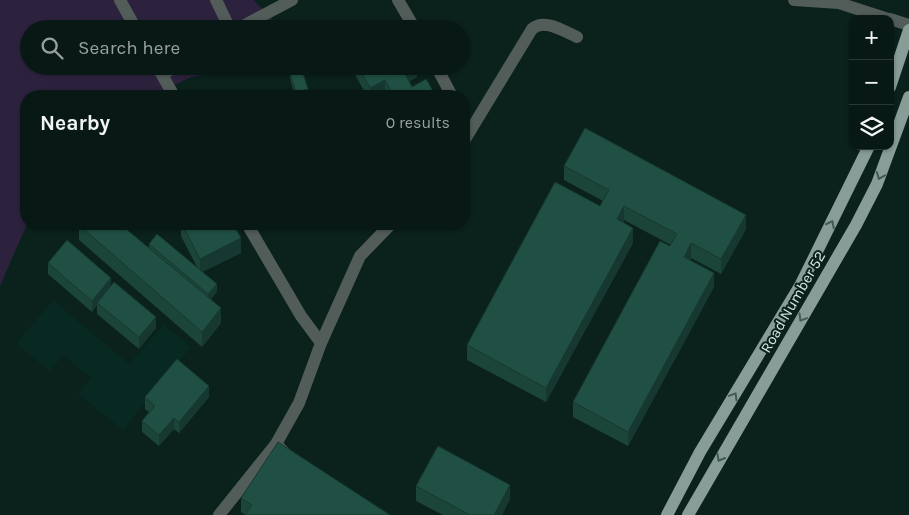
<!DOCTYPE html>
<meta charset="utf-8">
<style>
body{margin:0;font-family:Karla,sans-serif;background:#11221e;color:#f1f3f6}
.controls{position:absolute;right:15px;top:15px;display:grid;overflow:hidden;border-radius:10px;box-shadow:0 1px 4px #0004}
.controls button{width:45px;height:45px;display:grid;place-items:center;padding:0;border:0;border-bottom:1px solid #293834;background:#081915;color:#f1f3f6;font:25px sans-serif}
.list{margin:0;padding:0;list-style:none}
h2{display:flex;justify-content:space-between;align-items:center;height:65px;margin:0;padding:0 20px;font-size:21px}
h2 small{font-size:16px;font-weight:400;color:#98a0a0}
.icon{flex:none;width:28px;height:28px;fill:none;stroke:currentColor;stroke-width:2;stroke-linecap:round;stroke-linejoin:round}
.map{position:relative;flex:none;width:909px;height:515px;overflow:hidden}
.search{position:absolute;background:#081915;box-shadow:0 1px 4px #0004;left:20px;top:20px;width:450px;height:55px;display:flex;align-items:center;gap:12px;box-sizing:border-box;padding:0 18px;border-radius:28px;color:#98a0a0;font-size:19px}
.panel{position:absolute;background:#081915;box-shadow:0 1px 4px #0004;left:20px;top:90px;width:450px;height:140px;border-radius:20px}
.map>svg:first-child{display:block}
.built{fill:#072921}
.green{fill:#2d223e}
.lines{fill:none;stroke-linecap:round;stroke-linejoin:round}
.minor{stroke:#525c59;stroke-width:12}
.major{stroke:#889d97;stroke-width:12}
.wall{fill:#1c453a}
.shaded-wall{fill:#163830}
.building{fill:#205044;stroke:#163830}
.oneway{stroke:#435953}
.labels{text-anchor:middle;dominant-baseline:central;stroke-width:4;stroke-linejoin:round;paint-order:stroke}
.street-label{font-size:15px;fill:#dae7e3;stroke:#0b211c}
</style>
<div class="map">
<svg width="909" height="515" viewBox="0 0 909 515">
<rect width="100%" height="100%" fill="#0b211c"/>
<!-- built -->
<path class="built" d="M53,300L129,364L164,325L191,347L123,430L78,394L91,378L63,355L50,371L16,344Z"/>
<!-- green -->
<path class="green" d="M0,0H254L281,29H29V66H258L191,77L152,96H26L27,224L0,286Z"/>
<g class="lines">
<!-- minor -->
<path class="minor" d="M120,0L136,29
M216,0L230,29
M398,0L415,29
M794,0L839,3L888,19
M890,19L909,25
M237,29L292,0
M157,66L174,96
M436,66L452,96
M162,75L176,66
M464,141L532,29C544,18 563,31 577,37
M247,224L301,316L321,343L299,403L276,444L288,456
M321,343L360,256L391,224
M219,515L276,444"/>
<!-- major -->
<path class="major" d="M890,87L909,30
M667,515L700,452L801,284L869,146
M688,515L856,225L877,184L909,97"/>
</g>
<!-- wall -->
<path class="wall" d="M354,66H417V77L409,81L412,87L436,96H386L385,94L382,96H367L354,73Z
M290,74L308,93L295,96L290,78Z
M564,166L746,229L721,274L691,258L690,260L714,287L628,446L573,417V402L671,245L624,220L623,223L633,243L546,402L467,360V345L600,206L603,201L564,180Z
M181,224H233L241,253L202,272L217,292L211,299L221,323L202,347L79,240V225L149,247V244L197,267L181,236Z
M48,263L111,286L156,328L139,349L97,314V305L92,312L48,274Z
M145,397H209L179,433L174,429L159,446L142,432V421L149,412L145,409Z
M416,486L510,499L502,515H443L416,501Z
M241,498L390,515H245L241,512Z"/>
<!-- shaded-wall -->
<path class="shaded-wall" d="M410,66H417V77L403,85V70Z
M385,80V94L382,96H370V88Z
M308,89V93L296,96V92Z
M624,206V220L617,234V219Z
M746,215V229L721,274V259Z
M633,228V243L546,402V388Z
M241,238V253L200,273V259Z
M691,243V258L684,271V257Z
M714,273V287L628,446V432Z
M111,278V289L97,303V305L92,312V301Z
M217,284V292L208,302V294Z
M221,308V323L202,347V332Z
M156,317V328L139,349V337Z
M209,386V397L179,433V422Z
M174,418V429L159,446V435Z
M510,485V499L502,515H494Z"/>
<!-- building -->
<path class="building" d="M358,66H410L403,70L412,87L426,79L436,96H394L385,80L370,88Z
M302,70L308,89L296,92L290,74Z
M585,128L746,215L721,259L691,243L684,257L714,273L628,432L573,402L660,241L670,246L677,234L624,206L617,219L633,228L546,388L467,345L555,182L600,206L609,190L564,166Z
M80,224H120L221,308L202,332L79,225Z
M182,224H233L241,238L200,259Z
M157,234L217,284L208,294L149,244Z
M67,240L111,278L92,301L48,263Z
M114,282L156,317L139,337L97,303Z
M177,359L209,386L179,422L174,418L159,435L142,421L155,406L145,397Z
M278,442L390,515H245L252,505L241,498Z
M438,446L510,485L494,515H470L416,486Z"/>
<!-- one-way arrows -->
<defs><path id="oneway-chevron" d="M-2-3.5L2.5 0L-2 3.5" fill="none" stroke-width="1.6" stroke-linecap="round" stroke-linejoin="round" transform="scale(1.25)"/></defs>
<g class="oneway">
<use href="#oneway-chevron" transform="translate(880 176) rotate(112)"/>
<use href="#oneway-chevron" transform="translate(831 224) rotate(-63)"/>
<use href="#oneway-chevron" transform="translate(802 318) rotate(121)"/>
<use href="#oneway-chevron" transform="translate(734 396) rotate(-59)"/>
<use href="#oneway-chevron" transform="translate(720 458) rotate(120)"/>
</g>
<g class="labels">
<!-- street labels -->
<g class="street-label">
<text transform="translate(793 302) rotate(-60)">Road Number 52</text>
</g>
</g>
</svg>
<div class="controls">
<button>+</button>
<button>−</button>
<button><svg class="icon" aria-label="layers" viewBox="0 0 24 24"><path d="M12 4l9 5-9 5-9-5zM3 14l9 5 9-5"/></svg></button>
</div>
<div class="search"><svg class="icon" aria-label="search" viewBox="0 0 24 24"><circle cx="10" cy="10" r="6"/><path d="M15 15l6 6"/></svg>Search here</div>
<section class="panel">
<h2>Nearby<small>0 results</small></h2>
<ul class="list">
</ul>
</section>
</div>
